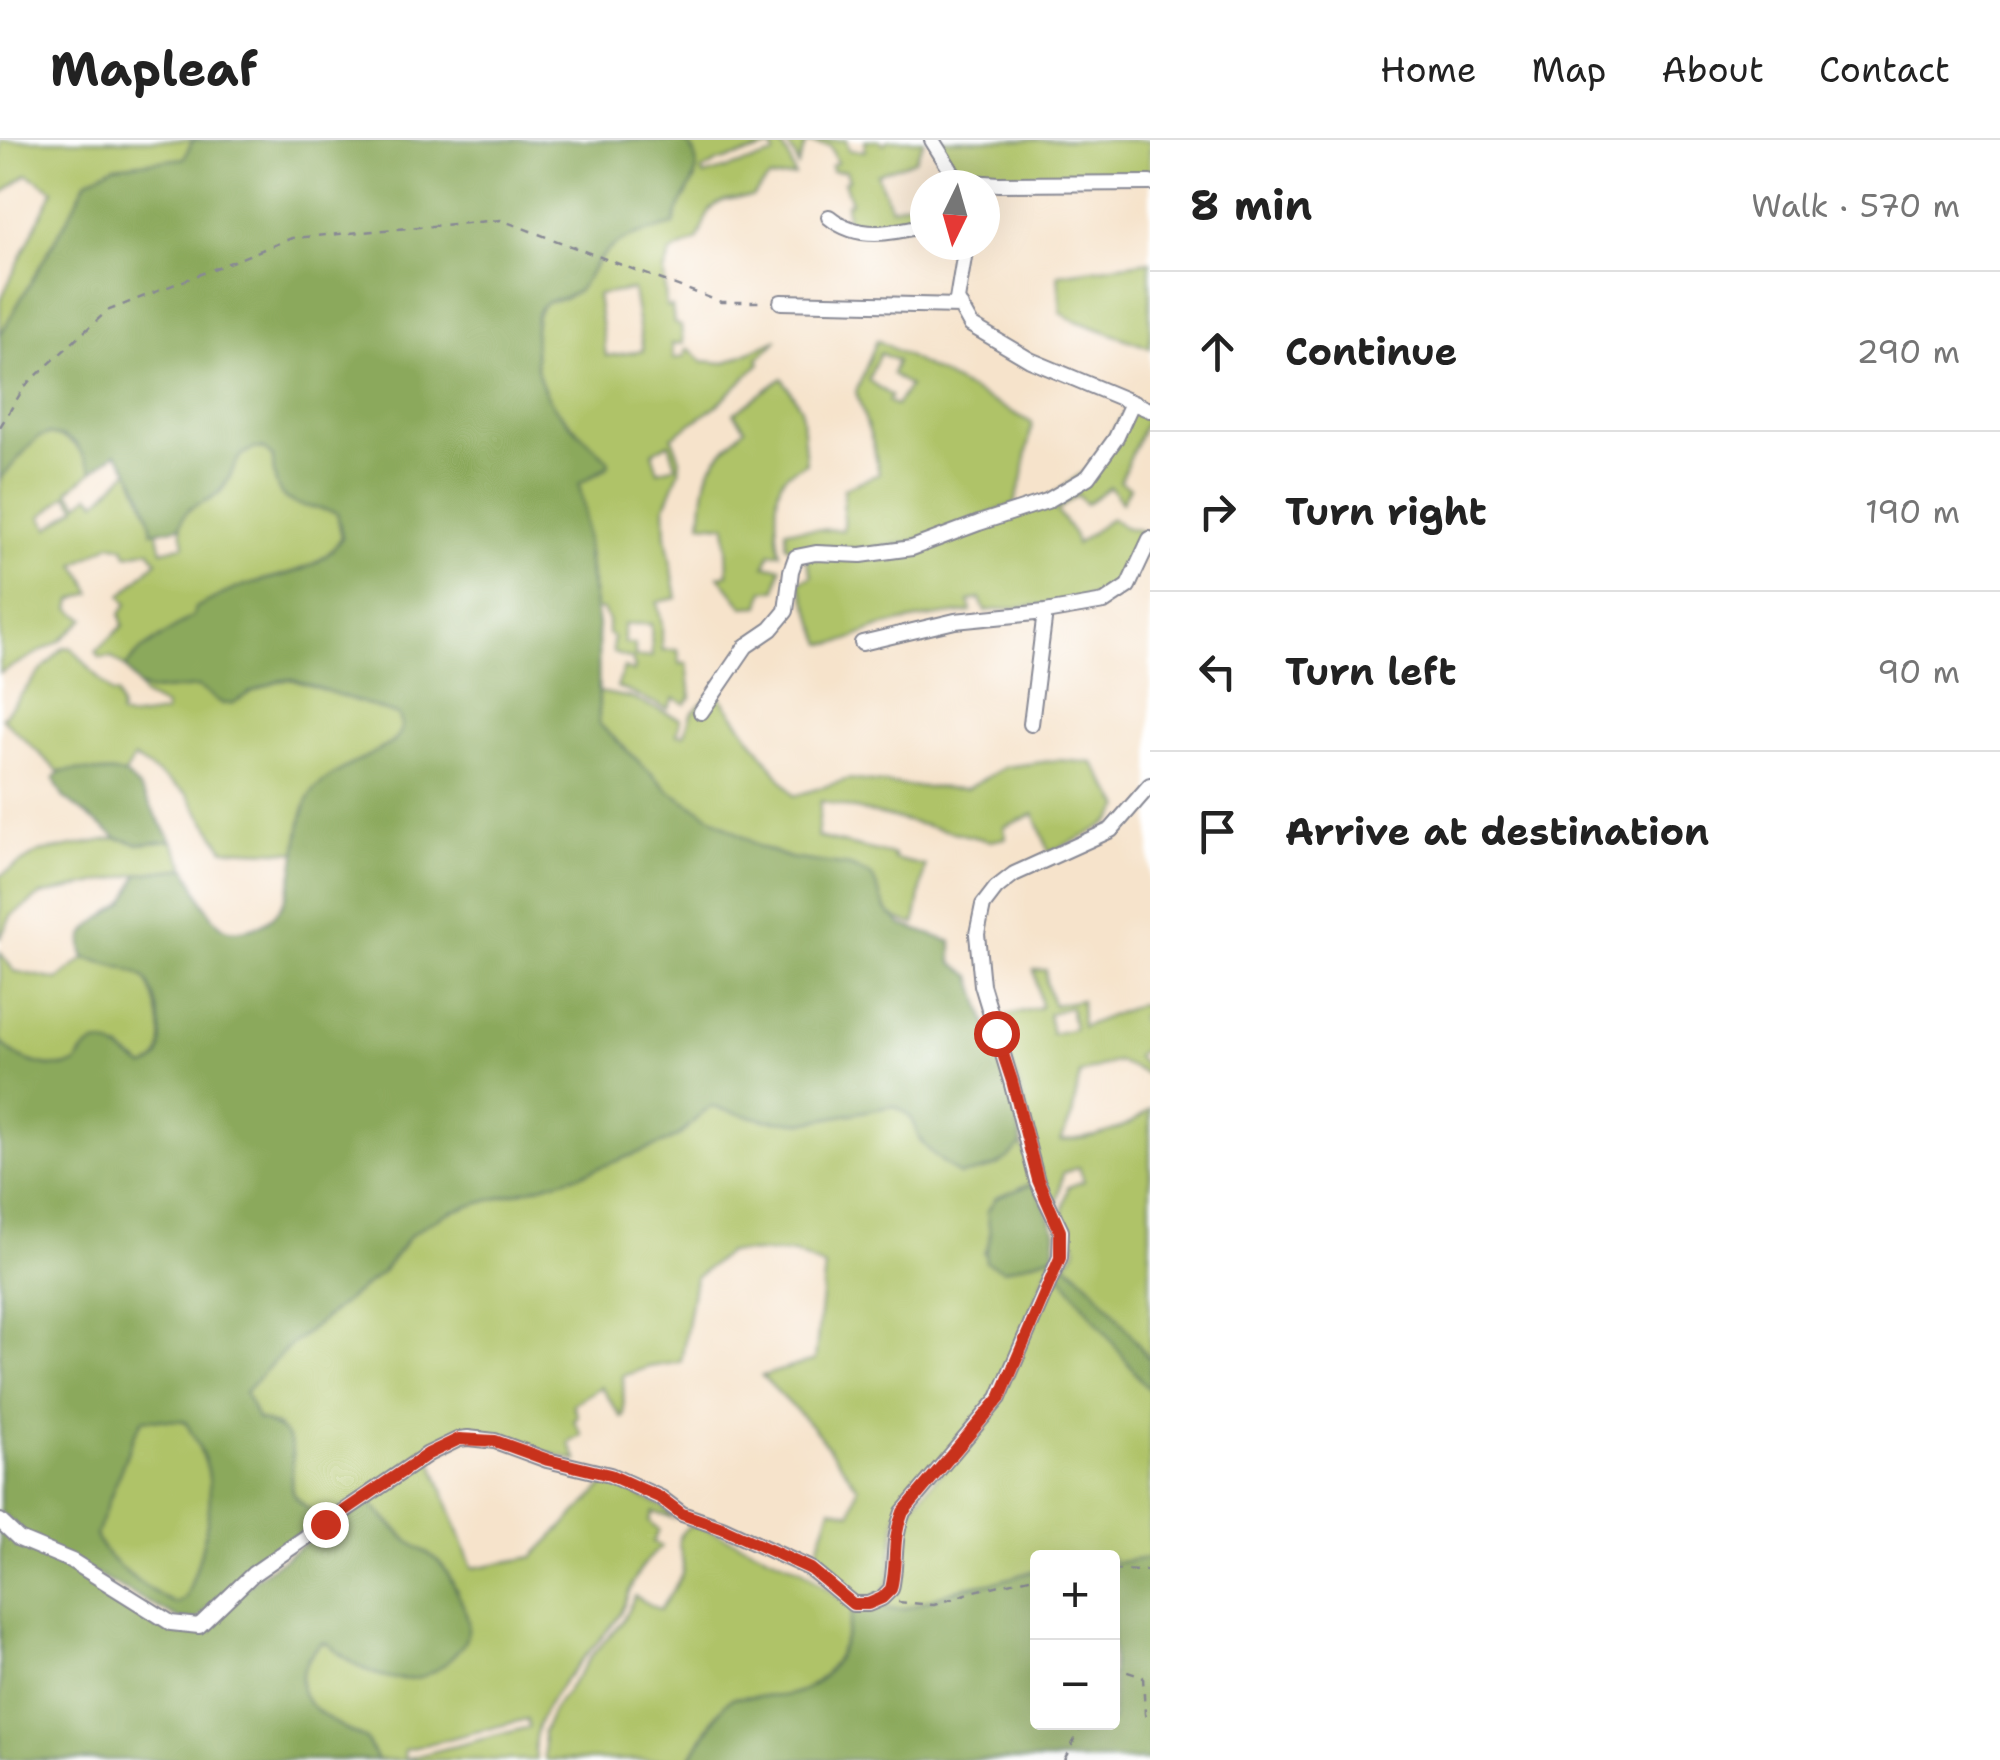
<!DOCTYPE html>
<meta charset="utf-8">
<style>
body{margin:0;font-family:"Shantell Sans",sans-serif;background:#f2f2f2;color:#222}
.controls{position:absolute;right:30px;bottom:30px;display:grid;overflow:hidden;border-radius:10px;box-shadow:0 10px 40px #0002}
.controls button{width:90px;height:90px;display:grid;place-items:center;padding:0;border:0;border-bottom:2px solid #e0e0e0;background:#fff;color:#222;font:50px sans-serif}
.compass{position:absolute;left:910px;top:30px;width:90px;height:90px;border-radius:50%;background:#fff;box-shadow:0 10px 40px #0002;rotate:185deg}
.stop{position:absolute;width:30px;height:30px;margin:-22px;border:8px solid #c8321e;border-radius:50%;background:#fff}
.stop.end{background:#c8321e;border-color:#fff;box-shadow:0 2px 10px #0008}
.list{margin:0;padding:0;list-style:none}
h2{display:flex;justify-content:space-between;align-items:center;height:130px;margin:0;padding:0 40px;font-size:42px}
h2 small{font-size:32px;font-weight:400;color:#767676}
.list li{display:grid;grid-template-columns:65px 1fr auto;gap:30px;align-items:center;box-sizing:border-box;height:160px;padding:0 40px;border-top:2px solid #e0e0e0}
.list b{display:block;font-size:38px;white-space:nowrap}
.list em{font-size:32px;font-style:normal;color:#767676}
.icon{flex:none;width:55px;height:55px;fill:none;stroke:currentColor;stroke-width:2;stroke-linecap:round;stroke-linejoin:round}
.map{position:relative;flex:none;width:1150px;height:1620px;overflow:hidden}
header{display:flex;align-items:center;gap:60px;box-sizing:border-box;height:140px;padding:0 50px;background:#fff;border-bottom:2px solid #e0e0e0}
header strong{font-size:48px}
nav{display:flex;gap:55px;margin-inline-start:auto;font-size:35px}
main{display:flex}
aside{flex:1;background:#fff}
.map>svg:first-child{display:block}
.green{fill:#afc367;stroke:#657962;stroke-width:2.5;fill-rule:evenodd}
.forest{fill:#8ba95c;stroke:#536c5d;stroke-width:2.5;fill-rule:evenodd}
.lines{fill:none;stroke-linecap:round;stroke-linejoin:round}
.minor-casing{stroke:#888994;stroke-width:18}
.path{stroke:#888994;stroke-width:2.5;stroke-dasharray:8 8;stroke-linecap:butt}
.minor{stroke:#fff;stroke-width:14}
.route{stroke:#c8321e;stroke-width:12}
</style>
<header>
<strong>Mapleaf</strong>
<nav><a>Home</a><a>Map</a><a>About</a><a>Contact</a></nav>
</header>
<main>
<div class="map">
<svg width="1150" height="1620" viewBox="0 0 1150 1620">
<rect width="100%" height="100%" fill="#fff"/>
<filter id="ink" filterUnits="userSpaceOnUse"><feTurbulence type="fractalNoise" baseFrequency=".01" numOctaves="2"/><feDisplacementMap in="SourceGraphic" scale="20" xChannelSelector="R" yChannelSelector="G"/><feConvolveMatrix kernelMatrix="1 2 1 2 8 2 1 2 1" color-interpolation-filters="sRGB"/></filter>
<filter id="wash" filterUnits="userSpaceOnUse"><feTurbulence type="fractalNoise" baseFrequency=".0048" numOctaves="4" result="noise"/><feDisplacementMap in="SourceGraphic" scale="40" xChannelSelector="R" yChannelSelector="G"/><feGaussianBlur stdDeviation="2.25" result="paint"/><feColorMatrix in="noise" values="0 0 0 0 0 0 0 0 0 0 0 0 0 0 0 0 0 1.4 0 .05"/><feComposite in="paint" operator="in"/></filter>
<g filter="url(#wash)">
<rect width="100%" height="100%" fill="#f6e3cb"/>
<!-- green -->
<path class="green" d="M0,0H193L184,18L87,40L68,78L0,195V161L53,50L27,34L0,55Z
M684,0H777L789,17L795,36L769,39L752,57C734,58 715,58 707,76C703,84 702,92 697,100L671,113L664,132L666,167H672L674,183L681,186L683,203L672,204L674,219L685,216V210L689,209L702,221L725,223L778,199L758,219L760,223L716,266L672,297L680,319L679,332L665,366L666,396L677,458L657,462L662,484V510H678L680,524L687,523L691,557L685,564L674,558L668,569L617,547L624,528L633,532L635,528L632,519L613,513V497L608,494V481L603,470L596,469C588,427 587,385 579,344L606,329L608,321L550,263L537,233L534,197L537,175L540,168L546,162L564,159L577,151L602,117L614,104L643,91L659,89L676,73L695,39L694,11ZM772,7L774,15L703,36L702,31L718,22ZM633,150L643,211L606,216L597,155ZM669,303L676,326L658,331L652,313ZM624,484H651L652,517H635V505L624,503Z
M784,0H846L849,10L865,11V0H880L883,4L889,0H924L915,20L877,34L891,68L915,60L918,66L925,64V77C897,87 876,95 847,83L846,64L851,62L844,42L849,40L846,31H832L831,26L837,23L830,6L806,3L798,26L795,16Z
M935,0H1150V38L1129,36L992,39C954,34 957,30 935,0Z
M1150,121V208L1074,180L1061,173L1058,134Z
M877,200L1032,283L1022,341L1014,364L929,398L869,410L816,407L792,409L786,405V389L843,390L844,348L879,334L873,303L856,252ZM880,213L897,221L892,234L909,246L896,266L888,261L891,256L868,240Z
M782,238L801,268L806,323C800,326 789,331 784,337C773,350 776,397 780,413H770L765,426L781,427L776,450H764L760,466L744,467L719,436L728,434L726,385L701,383C703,368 703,348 708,334C715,316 732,302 745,288L734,273Z
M1127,270L1148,276L1120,342L1130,347L1122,362L1110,347L1086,364L1077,355L1057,371L1074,394L1076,404L1111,378L1124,387L1142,391C1135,409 1129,436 1112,448C1092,462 1013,468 985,471L980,459L969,461L971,472C941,475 913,479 884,486C859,493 850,504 823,504L799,442L812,436L805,414L871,416L1050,357L1090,327Z
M49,294C76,299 79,309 93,331L68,351L79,364L90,355L97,362L130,329L150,378L152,391H157L162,411L184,405C183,395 177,383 184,373C192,363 210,361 220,352C237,335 230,309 263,308L273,317C273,370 295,362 337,372L342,397C320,433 282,433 246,445C228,451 212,460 195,468L193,476L141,510L125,527L111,517L100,518L96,511L123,486L120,474L127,464L121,456L157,421L149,410L127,415L123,407L111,404L75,425L86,440L91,453L72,460L70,469L85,479L60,501L0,533V339L37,297ZM67,355L77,367L49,388L41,377Z
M64,507L72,508L112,554H117L121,568L120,575L128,578L165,573V567L144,556L138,546L150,551L198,547L223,564L233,563L251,552L278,541L292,539L398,575L402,583L401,592L394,601L369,617L305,668L298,712L224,709L186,653L134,618L125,634L76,630L59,632L2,578L36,536Z
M715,550L794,656L849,639L907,646L966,649L1005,627L1058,620L1093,623L1121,667L1111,681L1083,697L1049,712L1034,674L1004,687L1006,698L991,701L821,661L817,697L894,715V719L925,726L915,784C891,780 884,772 878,749L760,707L671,652L599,584V552L631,558L681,579L677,594L684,595L691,574Z
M117,698L138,704L172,701L186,728L138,734L41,755L11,776L0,799V736L39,712Z
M0,812L14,831L58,840L85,818C99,822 137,829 145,839C156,853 167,902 158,918C154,924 151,924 145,927L120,909L82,912L77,923C52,932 16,921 0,900Z
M1034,830H1046V843L1053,865L1081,860L1082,887L1138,865L1150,867L1140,878L1150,893V904L1136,916L1150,931V935L1117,921L1080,934L1072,976L1061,1001C1093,998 1126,991 1150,969V1218L1147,1217C1123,1184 1098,1147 1065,1122L1076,1111V1104C1057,1088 1063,1068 1068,1047L1084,1041L1079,1027L1063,1033L1056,1068L1035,1018L1024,962L996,878L1041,867ZM1070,867L1074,889L1052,894L1048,874Z
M893,966C912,973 914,981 920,1000L1022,1004L1035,1043L1020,1047L990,1089L989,1102L984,1113L1004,1130L1054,1115L996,1257L897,1374L889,1442L880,1456L855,1460L812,1426L831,1368L851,1373L858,1347L812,1286L762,1236L815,1220L825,1127L794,1113L728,1112L695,1138L681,1222L649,1227L623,1236L624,1276L622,1278L601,1247L573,1264L578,1276L574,1280L582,1295L569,1303L578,1321L473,1294L326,1377L307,1368L294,1355L291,1339L293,1314L278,1286L257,1279L245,1252L286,1209L383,1131L410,1096L428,1083L452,1071L681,994L704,971L712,967L802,983Z
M1059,1132L1150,1252V1418L1113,1423L1112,1418H1038L1037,1430L996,1442L965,1447L904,1469H885L883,1466L889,1459L905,1374L973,1295Z
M143,1278L185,1280C193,1295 203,1314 208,1330C217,1364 198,1427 185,1460L176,1464C151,1451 104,1422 96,1394L133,1297Z
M431,1318L472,1428L533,1417L609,1340L664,1368L673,1378L653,1372L649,1381L659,1390L653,1402L661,1407C646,1419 636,1434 629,1452C625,1461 622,1472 616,1480C590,1515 521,1573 537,1620H377L366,1599C348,1591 311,1572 303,1553C296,1536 310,1514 321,1503H327C347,1521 367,1534 394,1538L460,1461L446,1431L438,1420L414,1406L367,1360ZM527,1579L529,1587L405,1619L404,1610Z
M689,1386H700L801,1429L853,1468C844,1513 826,1554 773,1557C756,1557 743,1553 728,1563C714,1571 699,1605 689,1620H545L543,1593L553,1570L593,1514L622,1482L635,1456L660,1470C667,1458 678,1445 682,1433C688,1413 667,1402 689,1386Z"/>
<!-- forest -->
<path class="forest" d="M193,0H684C716,33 678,52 674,85C645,93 621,94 599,120C591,129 586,142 577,151C567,161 552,157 543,165C535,172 535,185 535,194C531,261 567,279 608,320L609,325L579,344L584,368L588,423L598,485L599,584L671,652L760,707L790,718L850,726L872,736L887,771L902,785L952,802V822L972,836L994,908L1013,953L1022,1004C1002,1027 989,1030 959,1035C947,1025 931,1015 922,1002C910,985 917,975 893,966L802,983L765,980L712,967L704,971L681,994L664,1003L580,1035L452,1071L428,1083L410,1096L383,1131L286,1209L245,1252L257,1279C288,1289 295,1299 292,1331C291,1337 290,1348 294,1354C299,1365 315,1372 326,1377L249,1428L197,1480H181L35,1402L0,1372V900C15,921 52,932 77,923C96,883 120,914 145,927C151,924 154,924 158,918C167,902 156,853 145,839C137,829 99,822 85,818C71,787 108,777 123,763C130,756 134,743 138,734L186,728C195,744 211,786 229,790C235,791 245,790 251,788C311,774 285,683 315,649C328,634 375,613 394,602C402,592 404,586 398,575L292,539L278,541L251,552L233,563L223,564L198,547L150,551L138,546L125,527L141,510L193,476L195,468C214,459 233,448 253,443C288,434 322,430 342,397L337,373C295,362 273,370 273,317L263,308C231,309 237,334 220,351C205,367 185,361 180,387L152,392C148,363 135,335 116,313L93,331L75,303L63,297L48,294L37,298L0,339V195L68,78L87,40L115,26L184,18ZM143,1279L185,1281C193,1296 205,1315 208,1332C215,1369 199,1426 185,1459L176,1464C151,1452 104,1422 96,1395L133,1297Z
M76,630L125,634L140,649L172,701L138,704L117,698L63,657L54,639L59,632Z
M1035,1043L1056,1092L1054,1115L1004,1130L986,1122C984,1113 987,1110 989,1101C991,1091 988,1081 987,1072L996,1058Z
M1065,1122C1098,1147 1123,1184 1147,1217L1150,1218V1252L1059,1132Z
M367,1360C381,1375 395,1390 411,1403C419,1409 429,1413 437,1420C448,1429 465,1466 468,1481C470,1495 464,1505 454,1515C416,1558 364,1537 327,1503H321C309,1514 296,1536 303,1553C311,1572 348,1591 366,1599L377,1620H0V1388L69,1425L98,1446L182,1493L201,1491L256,1438Z
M1150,1418V1620H689L724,1565L732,1558C750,1554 768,1559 787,1555C831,1547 846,1506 853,1468L873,1470L883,1466L886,1469H904L965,1447L996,1442L1037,1430L1038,1582H1112L1113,1423Z"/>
</g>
<g filter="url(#ink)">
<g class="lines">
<defs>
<path id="minor" d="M932,0L960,45
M958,41L999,44L1150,43
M829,77C858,101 892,93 925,85
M966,105L957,160L971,185L1030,220L1150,270
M781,162L961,166
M862,503L955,481L1045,472L1104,462L1128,446L1150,399
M701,572L746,506L771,489L786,471L791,431L796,417L816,413L861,415L912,408L979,383L1047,361L1088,337L1116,298L1132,263
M1031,584L1045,472
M0,1381L19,1399L72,1421L171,1483L199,1486L253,1434L325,1384L428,1314L459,1299L468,1298L495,1301L547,1320L610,1335L661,1358L682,1374L722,1388L811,1429L853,1464H868L882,1458L891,1449C897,1423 892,1399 903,1372L999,1258L1060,1117L1061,1091L1037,1041L1011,941L982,845L977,794L983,765L996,748L1014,734L1111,690L1150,645"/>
</defs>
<!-- minor casing -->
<use href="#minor" class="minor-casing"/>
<!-- path -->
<path class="path" d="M0,287L25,246L107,171L292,98L501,80L721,162H764
M1112,1430L1150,1431
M898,1462L934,1465L975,1451L1038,1436
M1112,1527L1143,1537L1145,1574L1150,1583
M1064,1620L1084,1582"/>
<!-- minor -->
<use href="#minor" class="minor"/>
</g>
</g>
<g class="lines" filter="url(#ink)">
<!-- route -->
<path class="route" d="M325,1384L428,1314L459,1299L495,1301L548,1320L610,1335L661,1358L682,1374L722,1388L811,1429L853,1464H868L882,1458L891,1449C898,1422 891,1401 903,1372L1000,1258L1060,1118V1091L1038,1040L1012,941L996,893"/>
</g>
</svg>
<div class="controls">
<button>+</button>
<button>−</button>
</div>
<svg class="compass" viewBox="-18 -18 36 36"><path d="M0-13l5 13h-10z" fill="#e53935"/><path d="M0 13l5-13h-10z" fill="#767676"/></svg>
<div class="stop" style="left:996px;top:893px"></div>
<div class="stop end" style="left:325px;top:1384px"></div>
</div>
<aside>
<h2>8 min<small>Walk · 570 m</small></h2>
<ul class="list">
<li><svg class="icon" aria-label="ahead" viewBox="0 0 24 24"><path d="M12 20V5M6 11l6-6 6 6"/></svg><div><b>Continue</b></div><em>290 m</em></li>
<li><svg class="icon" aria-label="right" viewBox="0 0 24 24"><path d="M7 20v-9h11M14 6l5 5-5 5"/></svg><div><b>Turn right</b></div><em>190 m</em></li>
<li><svg class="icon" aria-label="left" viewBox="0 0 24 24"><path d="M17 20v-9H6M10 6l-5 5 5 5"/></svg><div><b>Turn left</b></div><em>90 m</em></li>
<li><svg class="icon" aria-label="arrive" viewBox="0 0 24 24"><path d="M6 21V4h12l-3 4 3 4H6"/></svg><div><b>Arrive at destination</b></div></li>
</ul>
</aside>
</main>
